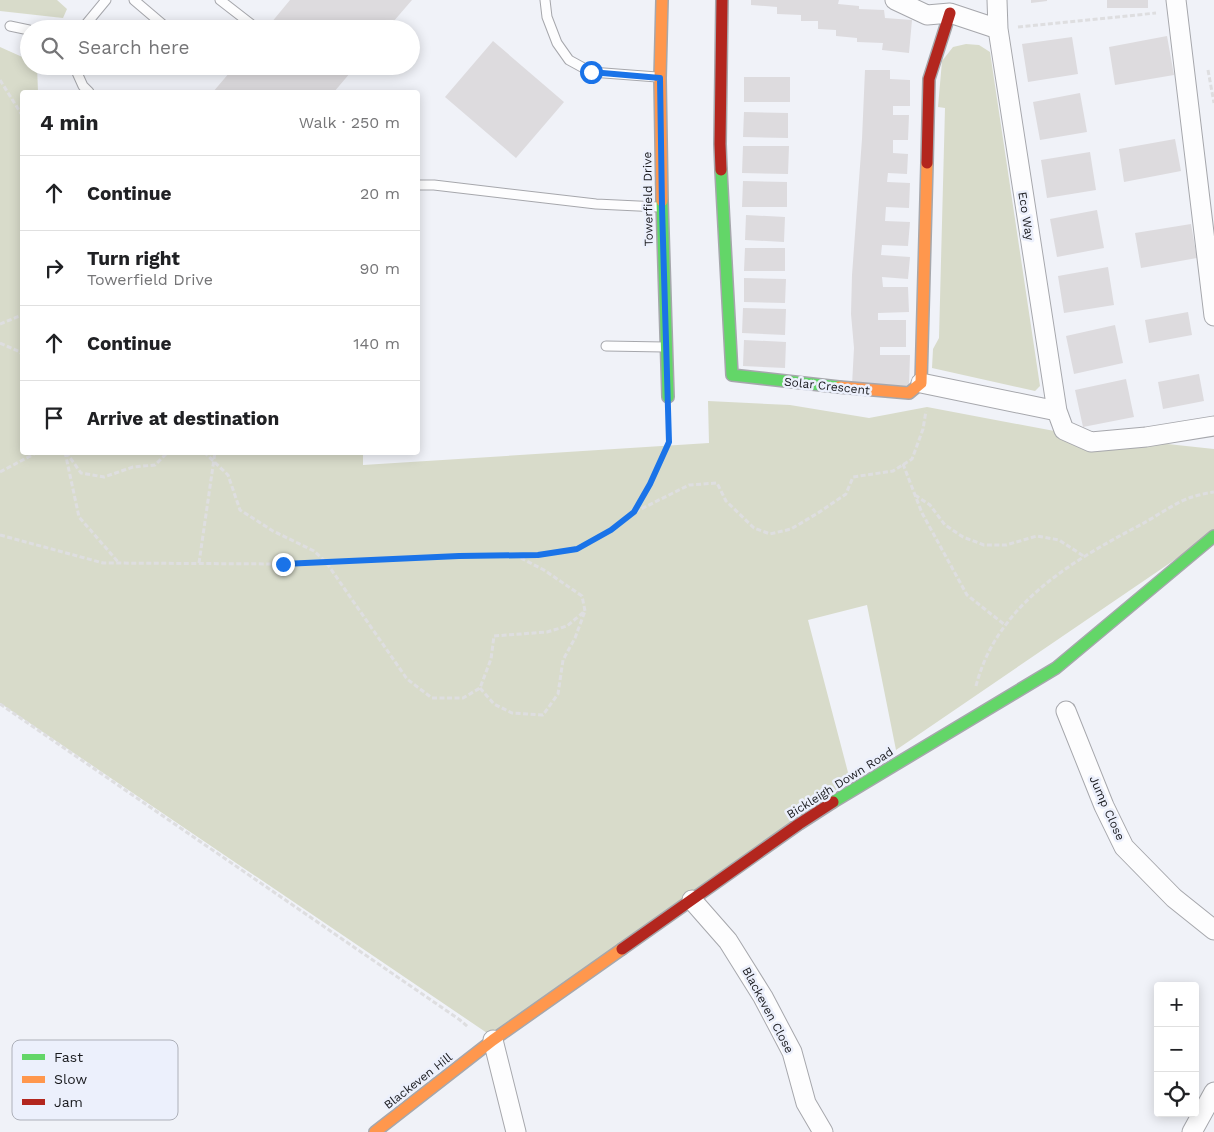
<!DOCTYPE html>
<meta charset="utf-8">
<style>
body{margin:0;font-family:"Work Sans",sans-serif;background:#f6f6f6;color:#202124}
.controls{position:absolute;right:15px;bottom:15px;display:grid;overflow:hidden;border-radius:5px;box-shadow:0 2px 12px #0003}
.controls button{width:45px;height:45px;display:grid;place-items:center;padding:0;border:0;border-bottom:1px solid #e0e0e0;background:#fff;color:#202124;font:25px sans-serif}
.stop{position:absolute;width:15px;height:15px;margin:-11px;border:4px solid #1a73e8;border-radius:50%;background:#fff}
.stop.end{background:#1a73e8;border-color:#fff;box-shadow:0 1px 5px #0008}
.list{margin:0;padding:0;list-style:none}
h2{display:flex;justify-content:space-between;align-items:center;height:65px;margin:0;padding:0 20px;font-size:21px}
h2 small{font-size:16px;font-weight:400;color:#757577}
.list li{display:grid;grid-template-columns:32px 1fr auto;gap:15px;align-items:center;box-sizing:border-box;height:75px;padding:0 20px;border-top:1px solid #e0e0e0}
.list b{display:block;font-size:19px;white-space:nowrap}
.list p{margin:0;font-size:16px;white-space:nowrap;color:#757577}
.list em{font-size:16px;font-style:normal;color:#757577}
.icon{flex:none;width:28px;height:28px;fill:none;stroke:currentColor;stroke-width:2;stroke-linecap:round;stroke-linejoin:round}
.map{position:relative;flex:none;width:1214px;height:1132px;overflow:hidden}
.search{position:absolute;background:#fff;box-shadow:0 2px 12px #0003;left:20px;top:20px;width:400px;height:55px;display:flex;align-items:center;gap:12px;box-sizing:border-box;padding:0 18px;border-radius:28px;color:#757577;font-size:19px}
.panel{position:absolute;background:#fff;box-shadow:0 2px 12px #0003;left:20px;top:90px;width:400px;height:365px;border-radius:5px}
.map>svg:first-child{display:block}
.green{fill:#d8dbca}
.building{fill:#dddbde}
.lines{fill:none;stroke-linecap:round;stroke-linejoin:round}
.lane-casing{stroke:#a6a7ac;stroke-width:11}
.street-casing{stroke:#a6a7ac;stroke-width:21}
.fast-casing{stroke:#a6a7ac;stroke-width:14}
.slow-casing{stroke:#a6a7ac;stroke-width:14}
.jam-casing{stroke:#a6a7ac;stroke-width:14}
.path{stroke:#dedee0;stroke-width:3;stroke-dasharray:5 2.5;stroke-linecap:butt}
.lane{stroke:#fdfdfe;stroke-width:9}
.street{stroke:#fdfdfe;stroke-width:19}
.fast{stroke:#63d668;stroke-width:11}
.slow{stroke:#ff974d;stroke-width:11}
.jam{stroke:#b3261e;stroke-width:11}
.route{stroke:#1a73e8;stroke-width:6}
.labels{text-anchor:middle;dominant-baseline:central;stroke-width:5;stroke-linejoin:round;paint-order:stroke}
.street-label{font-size:12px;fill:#191a1e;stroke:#ecf0fc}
.key{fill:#ecf0fc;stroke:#adb0b9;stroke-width:1}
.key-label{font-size:14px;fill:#191a1e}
</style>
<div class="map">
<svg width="1214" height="1132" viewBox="0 0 1214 1132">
<rect width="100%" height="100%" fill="#f0f2f8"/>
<!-- green -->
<path class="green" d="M0,0H57L67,9L63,18L0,11Z
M966,44L979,45L990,52L1040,386L1035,391L932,368L933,349L939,338L945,108L938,107L942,61L953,47Z
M0,47L29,60V66H37L38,92H22V452H363V465L709,443L708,401L790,405L869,418L927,407L1065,433L1214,449V533L896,750L867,605L808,620L850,780L490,1035L0,703Z"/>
<!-- building -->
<path class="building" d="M290,0H412L387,29H266Z
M751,0H839L838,4L859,6V9L884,10L885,18L912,20L909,53L882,50L883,43L857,42V38L836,36V30L818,29V21H801V15L777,14V7L751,5Z
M1031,0H1047V1L1031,3Z
M1107,0H1148V8H1107Z
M1167,36L1174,75L1115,85L1109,47Z
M1072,37L1078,74L1028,82L1022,44Z
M493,41L564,102L516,158L445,97Z
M235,66H356L334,92H213Z
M865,70H890V79L910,80V106H893V115H909L908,140H893V153L908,154L907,174L888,173L887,182L910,183L909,208L886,207L885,221L910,222L908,246L882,245L881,255L910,257L908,279L882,277L883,287H908L909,312L878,313V320H906V347H880V355H910L909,386L852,385L854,348L851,314L852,275L862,139Z
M744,77H790V102H744Z
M1080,93L1087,132L1040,140L1033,102Z
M744,112L788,113V138L743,137Z
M1175,139L1181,171L1124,182L1119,149Z
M743,146H789L788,174L742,173Z
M1090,152L1096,190L1047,198L1041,160Z
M743,181L787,182V207H742Z
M1097,210L1104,248L1057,257L1050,219Z
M746,215L785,217L784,242L745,240Z
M1191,224L1197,258L1141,268L1135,233Z
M745,248H785V271H744Z
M1108,267L1114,305L1064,313L1058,276Z
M744,278L786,279L785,303L744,302Z
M743,308L786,309L785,335L742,333Z
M1188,312L1192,335L1149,343L1145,320Z
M1115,325L1123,363L1074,374L1066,336Z
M744,340L786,342L785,368L743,366Z
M1199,374L1204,401L1163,409L1158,382Z
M1126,379L1134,417L1083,427L1075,390Z"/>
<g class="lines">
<defs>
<path id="lane" d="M134,0L168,29
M220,0L251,24
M545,0L547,17L557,43L569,60L591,72L657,77
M10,26L29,30
M82,29L106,0
M74,66L83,86L89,92
M418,185H434L596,204L659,207
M606,346L664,347"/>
<path id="street" d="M895,0L927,15L950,13L998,29
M997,0L998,29L1057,411L1064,430L1091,442L1146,437L1214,426
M1176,0L1214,316
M921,383L1057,411
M1066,711L1104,806L1124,847L1174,898L1214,930
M692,900L728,941L763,997L792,1052L806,1103L823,1132
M493,1040L516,1132
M1192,1132L1214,1092"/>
<path id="fast" d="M721,170L732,375L839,387
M662,201L668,397
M833,802L1056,668L1214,536"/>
<path id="slow" d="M662,201L660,78L662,0
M839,387L909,393L921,383L927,163
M375,1132L493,1040L622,949"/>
<path id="jam" d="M927,163L929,79L950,13
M721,170L720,144L722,0
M622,949L799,824L833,802"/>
</defs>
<!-- lane casing -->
<use href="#lane" class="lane-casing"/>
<!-- street casing -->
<use href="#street" class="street-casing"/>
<!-- fast casing -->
<use href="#fast" class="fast-casing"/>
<!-- slow casing -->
<use href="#slow" class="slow-casing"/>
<!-- jam casing -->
<use href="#jam" class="jam-casing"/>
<!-- path -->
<path class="path" d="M1018,27L1156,13
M1208,70L1214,103
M0,80L22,115
M0,324L22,315
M0,343L20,352L22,355
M65,452L79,517L119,563
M66,452L81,473L104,477L133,467L155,465L168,452
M204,452L228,475L240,510L273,531L314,551L326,562L407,679L432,698H463L480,688L491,659L494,636L547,632L567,626L585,611L582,596L544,570L515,555
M903,464L922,513L967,595L1005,625
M0,472L38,452
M915,495L930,505L945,525L963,537L984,545H1006L1037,536L1059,540L1085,557
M635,512L689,485L717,483L726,501L754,528L770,534L791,529L818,513L846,494L853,477L893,471L912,459L923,429L926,411
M0,535L103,563L283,564L459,556L537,555L577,549L611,530L634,512L650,484L669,442V421
M199,563L215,452
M976,686C997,604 1072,561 1142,524C1157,516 1176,502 1192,497C1199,495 1207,493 1214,492
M480,688L494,704L512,713L543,715L558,694L563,660L575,638L585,611
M0,704L460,1020L468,1027"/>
<!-- lane -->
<use href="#lane" class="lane"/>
<!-- street -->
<use href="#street" class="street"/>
<!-- fast -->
<use href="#fast" class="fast"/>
<!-- slow -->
<use href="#slow" class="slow"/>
<!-- jam -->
<use href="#jam" class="jam"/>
</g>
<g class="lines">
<!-- route -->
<path class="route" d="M283,564L459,556L538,555L577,549L611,530L634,512L650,484L669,442L662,207L660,78L591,72"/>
</g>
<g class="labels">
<!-- street labels -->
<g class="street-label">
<text transform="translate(648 199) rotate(-91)">Towerfield Drive</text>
<text transform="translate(1026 216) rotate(81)">Eco Way</text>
<text transform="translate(827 386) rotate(6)">Solar Crescent</text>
<text transform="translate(840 783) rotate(-32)">Bickleigh Down Road</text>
<text transform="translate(1107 808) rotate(66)">Jump Close</text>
<text transform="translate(768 1010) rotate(62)">Blackeven Close</text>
<text transform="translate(418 1081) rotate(-38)">Blackeven Hill</text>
</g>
</g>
<!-- legend -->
<rect x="12" y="1040" width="166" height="80" rx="8" class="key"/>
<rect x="22" y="1054" width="23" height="6" fill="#63d668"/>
<rect x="22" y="1076" width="23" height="7" fill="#ff974d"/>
<rect x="22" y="1099" width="23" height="6" fill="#b3261e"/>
<g class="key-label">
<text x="54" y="1062">Fast</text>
<text x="54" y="1084">Slow</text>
<text x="54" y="1107">Jam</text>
</g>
</svg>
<div class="controls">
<button>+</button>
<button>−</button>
<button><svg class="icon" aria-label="locate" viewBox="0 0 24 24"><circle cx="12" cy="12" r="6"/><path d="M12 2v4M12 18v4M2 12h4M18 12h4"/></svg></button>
</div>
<div class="stop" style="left:591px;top:72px"></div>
<div class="stop end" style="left:283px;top:564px"></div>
<div class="search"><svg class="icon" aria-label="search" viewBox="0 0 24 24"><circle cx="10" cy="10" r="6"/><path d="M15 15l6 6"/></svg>Search here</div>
<section class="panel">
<h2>4 min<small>Walk · 250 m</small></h2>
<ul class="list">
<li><svg class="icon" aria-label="ahead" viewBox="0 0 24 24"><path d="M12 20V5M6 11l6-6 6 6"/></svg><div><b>Continue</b></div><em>20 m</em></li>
<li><svg class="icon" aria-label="right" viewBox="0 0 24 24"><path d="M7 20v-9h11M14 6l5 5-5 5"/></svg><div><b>Turn right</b><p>Towerfield Drive</p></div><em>90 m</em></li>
<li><svg class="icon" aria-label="ahead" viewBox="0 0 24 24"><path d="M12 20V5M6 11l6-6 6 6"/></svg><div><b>Continue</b></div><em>140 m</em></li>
<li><svg class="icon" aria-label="arrive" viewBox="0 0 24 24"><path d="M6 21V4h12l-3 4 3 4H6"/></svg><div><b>Arrive at destination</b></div></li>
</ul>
</section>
</div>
